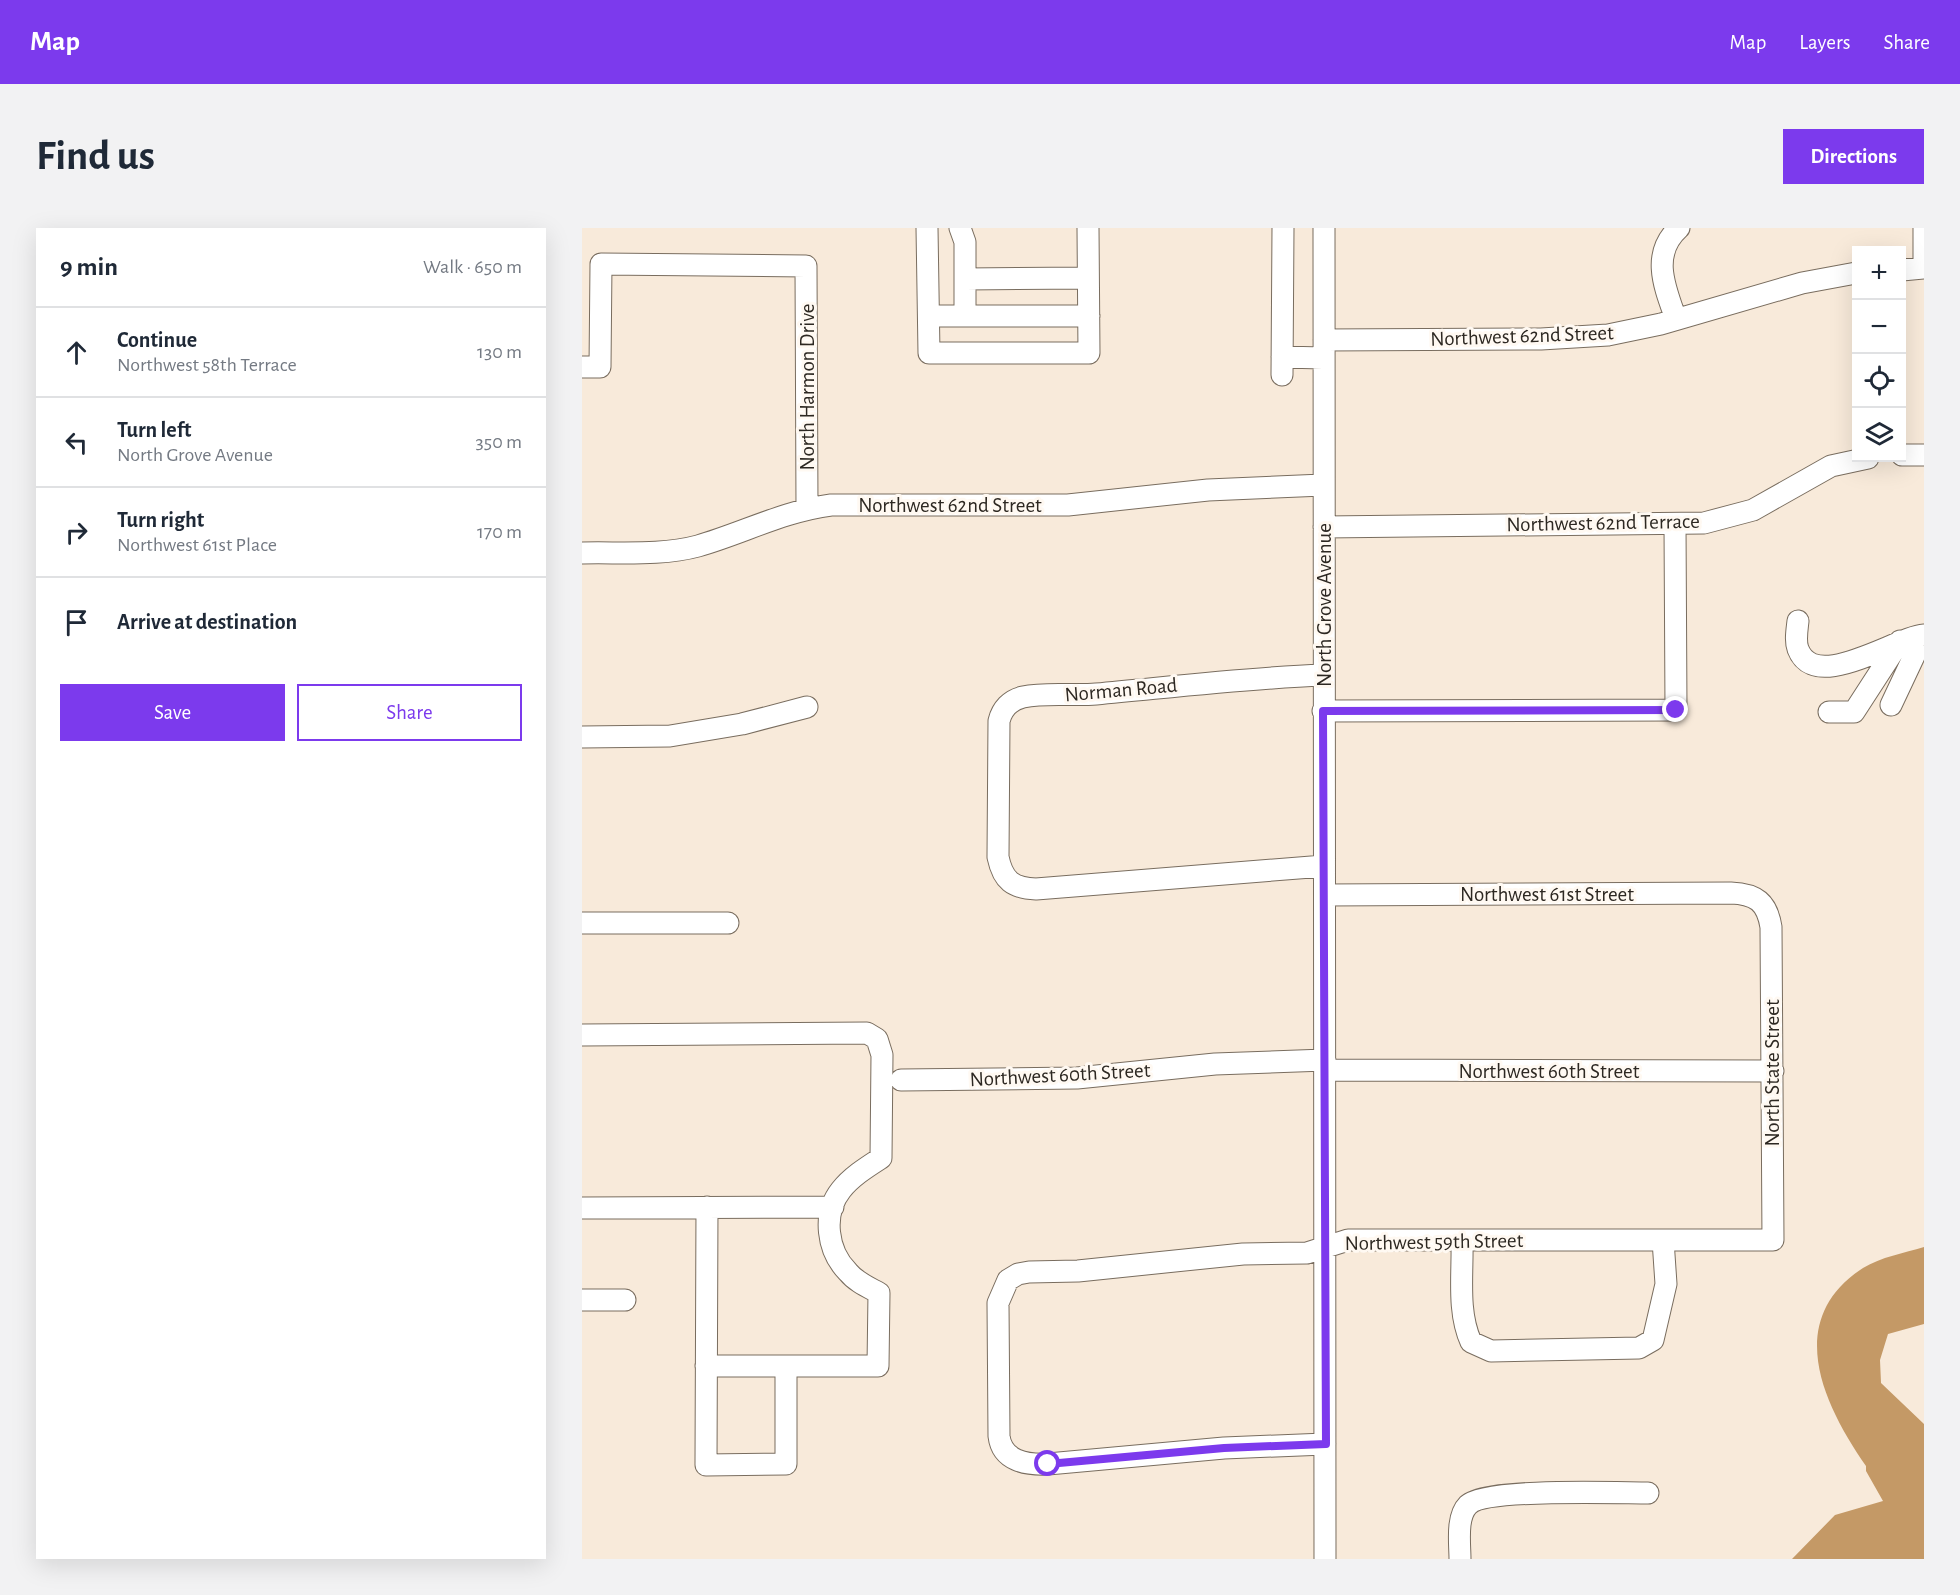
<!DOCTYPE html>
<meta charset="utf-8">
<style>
body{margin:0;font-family:"Alegreya Sans",sans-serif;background:#f2f2f3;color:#1f2937}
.controls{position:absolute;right:18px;top:18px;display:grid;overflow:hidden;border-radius:0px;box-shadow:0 6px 24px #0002}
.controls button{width:54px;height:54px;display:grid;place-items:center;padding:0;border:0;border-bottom:2px solid #e0e1e3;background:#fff;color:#1f2937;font:30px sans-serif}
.stop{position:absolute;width:18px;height:18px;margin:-14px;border:4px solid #7c3aed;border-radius:50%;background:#fff}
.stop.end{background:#7c3aed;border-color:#fff;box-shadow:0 2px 6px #0008}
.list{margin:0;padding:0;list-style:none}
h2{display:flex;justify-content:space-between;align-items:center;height:78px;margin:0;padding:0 24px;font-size:26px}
h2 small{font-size:20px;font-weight:400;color:#747a83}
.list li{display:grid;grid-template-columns:39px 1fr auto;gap:18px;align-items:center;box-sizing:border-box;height:90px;padding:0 24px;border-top:2px solid #e0e1e3}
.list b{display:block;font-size:22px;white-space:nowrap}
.list p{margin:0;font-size:20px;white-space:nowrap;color:#747a83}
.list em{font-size:20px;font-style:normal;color:#747a83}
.actions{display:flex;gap:12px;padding:18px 24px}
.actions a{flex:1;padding:14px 0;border:2px solid #7c3aed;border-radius:0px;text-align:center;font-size:21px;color:#7c3aed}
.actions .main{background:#7c3aed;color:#fff}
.icon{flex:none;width:33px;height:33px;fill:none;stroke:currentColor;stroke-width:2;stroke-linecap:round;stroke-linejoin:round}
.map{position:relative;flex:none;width:1342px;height:1331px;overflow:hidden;border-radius:0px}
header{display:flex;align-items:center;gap:36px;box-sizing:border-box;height:84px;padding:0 30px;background:#7c3aed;color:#fff}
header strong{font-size:28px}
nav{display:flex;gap:33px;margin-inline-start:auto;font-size:21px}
.intro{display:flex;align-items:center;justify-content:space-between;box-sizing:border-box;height:144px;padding:0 36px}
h1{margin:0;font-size:42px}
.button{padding:15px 27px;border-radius:0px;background:#7c3aed;color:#fff;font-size:21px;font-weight:700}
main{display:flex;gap:36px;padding:0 36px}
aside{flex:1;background:#fff;border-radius:0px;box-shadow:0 6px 24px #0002}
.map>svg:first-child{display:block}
.water{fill:#c49966}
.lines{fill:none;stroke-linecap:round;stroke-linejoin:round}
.minor-casing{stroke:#796d5f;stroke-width:23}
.minor{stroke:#fff;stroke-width:21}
.route{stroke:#7c3aed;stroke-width:8}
.labels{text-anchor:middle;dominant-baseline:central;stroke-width:6;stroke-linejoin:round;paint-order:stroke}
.street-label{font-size:21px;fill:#2d2822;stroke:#fff9f2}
</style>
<header>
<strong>Map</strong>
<nav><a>Map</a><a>Layers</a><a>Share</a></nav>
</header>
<div class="intro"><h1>Find us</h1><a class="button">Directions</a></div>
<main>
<aside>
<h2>9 min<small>Walk · 650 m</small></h2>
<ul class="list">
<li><svg class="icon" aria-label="ahead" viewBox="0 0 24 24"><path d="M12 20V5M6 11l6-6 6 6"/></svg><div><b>Continue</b><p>Northwest 58th Terrace</p></div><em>130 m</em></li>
<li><svg class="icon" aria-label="left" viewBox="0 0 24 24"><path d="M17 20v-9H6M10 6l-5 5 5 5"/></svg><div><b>Turn left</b><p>North Grove Avenue</p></div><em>350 m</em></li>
<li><svg class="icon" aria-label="right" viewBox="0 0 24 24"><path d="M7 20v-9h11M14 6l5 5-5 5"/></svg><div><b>Turn right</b><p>Northwest 61st Place</p></div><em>170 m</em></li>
<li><svg class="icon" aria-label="arrive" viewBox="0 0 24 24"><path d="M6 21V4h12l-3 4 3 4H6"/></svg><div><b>Arrive at destination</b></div></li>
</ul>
<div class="actions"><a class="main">Save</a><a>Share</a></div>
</aside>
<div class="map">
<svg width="1342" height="1331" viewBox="0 0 1342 1331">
<rect width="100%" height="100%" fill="#f8eada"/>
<!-- water -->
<path class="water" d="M1342,1019V1096L1306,1106L1298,1132L1299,1155L1342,1196V1331H1210L1253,1287L1301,1273L1284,1243V1238C1241,1176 1201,1092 1281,1040C1299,1029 1322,1025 1342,1019Z"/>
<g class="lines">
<defs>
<path id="minor" d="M345,0L347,125H507L506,0
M378,0L383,14V88
M742,0L743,1331
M1342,0V40
M1320,42L1342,40
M383,51L506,50
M347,88H507
M1094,91C1083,60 1068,26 1097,0
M742,112L959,111L1026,107L1079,96L1220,55L1274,45
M700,129L741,130
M0,139H18L19,36L224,38L225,280
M700,147L701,0
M1320,227H1342
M742,299L1122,295L1171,282L1249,238L1286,230
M0,325C38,324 79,328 116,318C161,305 202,283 249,277H486L626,262L741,257
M1216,393C1215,402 1213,413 1216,421C1233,466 1314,409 1342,407
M741,447C665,450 590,459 514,466C491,468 464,464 441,469C428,472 420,481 417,493L416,629C421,653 431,660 454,661L742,638
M1309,477L1342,407
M741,483L1094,482L1093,296
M1247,484H1272L1318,413
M0,509L88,508L160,496L225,479
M743,667L1149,665C1174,666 1185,674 1189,699L1191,1012H766L725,1025L661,1026L496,1043L447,1044L436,1046L426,1052L416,1075L417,1208C420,1233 444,1237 466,1236L642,1220L743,1216
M0,695H146
M0,807L285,805L295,811L300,827L299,930C285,939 269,949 259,962C240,986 245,1023 266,1044C274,1054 286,1059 297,1065L296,1138H124
M743,842L1191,843
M319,852L495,850L633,836L743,832
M125,979L124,1237L204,1236V1138
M0,980L251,979
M880,1012C881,1046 875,1083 889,1114L909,1123L1057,1120L1071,1112L1084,1056L1081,1012
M0,1072H43
M878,1331C878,1316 874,1289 886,1277C903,1260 1035,1265 1066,1265"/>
</defs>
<!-- minor casing -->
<use href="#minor" class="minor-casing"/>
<!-- minor -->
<use href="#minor" class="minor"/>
</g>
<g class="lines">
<!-- route -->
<path class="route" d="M466,1236L642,1220L744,1216L741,483L1094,482"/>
</g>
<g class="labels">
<!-- street labels -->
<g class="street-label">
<text transform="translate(940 108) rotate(-2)">Northwest 62nd Street</text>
<text transform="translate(225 159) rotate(-90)">North Harmon Drive</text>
<text x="368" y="277">Northwest 62nd Street</text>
<text transform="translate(1021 295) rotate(-1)">Northwest 62nd Terrace</text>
<text transform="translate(742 377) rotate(-90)">North Grove Avenue</text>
<text transform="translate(539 462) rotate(-5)">Norman Road</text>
<text x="965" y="666">Northwest 61st Street</text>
<text x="967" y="843">Northwest 60th Street</text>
<text transform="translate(1190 845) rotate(-90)">North State Street</text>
<text transform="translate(478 847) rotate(-3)">Northwest 60th Street</text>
<text transform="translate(852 1014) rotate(-1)">Northwest 59th Street</text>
</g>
</g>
</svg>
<div class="controls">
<button>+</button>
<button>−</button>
<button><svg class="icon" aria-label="locate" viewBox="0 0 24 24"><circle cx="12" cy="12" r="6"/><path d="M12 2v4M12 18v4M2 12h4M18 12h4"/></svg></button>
<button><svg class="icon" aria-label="layers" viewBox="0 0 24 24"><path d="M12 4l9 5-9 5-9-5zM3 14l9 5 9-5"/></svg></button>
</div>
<div class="stop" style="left:466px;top:1236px"></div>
<div class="stop end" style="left:1094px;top:482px"></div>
</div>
</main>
